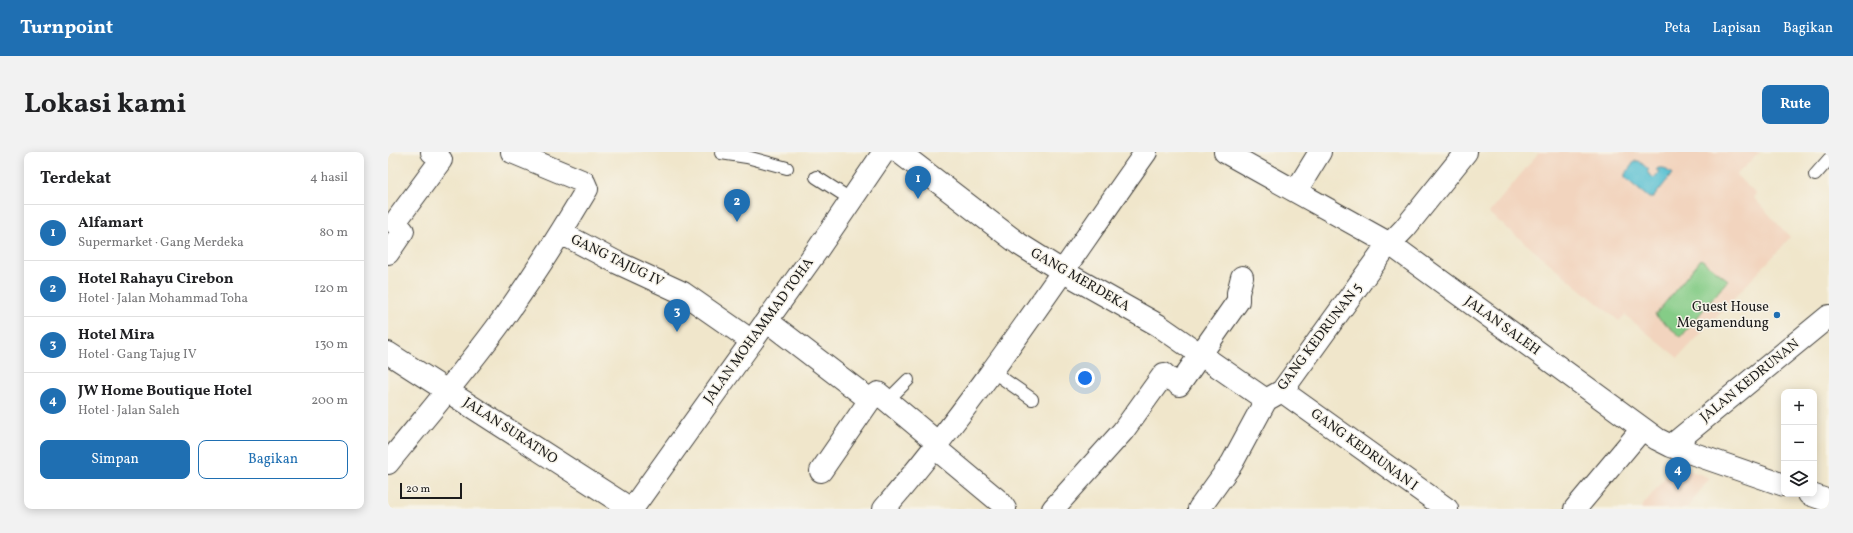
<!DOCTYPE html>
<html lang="id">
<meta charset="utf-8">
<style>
body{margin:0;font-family:Vollkorn,serif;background:#f2f2f2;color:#202124}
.controls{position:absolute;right:12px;bottom:12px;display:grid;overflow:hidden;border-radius:8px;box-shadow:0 2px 10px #0003}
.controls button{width:36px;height:36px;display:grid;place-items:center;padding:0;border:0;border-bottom:1px solid #e0e0e0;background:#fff;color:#202124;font:20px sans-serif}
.scale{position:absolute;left:12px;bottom:10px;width:62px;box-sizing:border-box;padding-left:4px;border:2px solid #1c1c1c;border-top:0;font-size:11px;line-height:14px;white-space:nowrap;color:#1c1c1c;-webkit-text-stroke:3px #f7f3e8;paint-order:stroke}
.you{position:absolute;left:697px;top:226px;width:14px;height:14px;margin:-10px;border:3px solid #fff;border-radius:50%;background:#1a73e8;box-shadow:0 0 0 6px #1a73e833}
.badge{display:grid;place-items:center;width:26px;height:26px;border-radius:50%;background:#1f6fb2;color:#fff;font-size:13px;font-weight:700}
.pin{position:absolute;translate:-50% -33px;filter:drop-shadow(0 1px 2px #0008)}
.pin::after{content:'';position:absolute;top:21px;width:14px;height:12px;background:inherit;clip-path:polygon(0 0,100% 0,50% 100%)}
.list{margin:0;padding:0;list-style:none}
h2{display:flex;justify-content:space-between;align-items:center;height:52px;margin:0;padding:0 16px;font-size:17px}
h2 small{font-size:13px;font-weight:400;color:#757577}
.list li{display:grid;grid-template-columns:26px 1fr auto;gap:12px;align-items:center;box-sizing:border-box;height:56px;padding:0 16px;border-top:1px solid #e0e0e0}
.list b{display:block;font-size:15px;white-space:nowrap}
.list p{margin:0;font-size:13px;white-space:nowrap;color:#757577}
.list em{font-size:13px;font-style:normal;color:#757577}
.actions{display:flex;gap:8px;padding:12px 16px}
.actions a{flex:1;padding:9px 0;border:1px solid #1f6fb2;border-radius:8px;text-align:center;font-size:14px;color:#1f6fb2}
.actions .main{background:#1f6fb2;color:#fff}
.icon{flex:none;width:22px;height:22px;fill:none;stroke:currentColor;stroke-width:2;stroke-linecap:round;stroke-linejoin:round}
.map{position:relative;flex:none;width:1441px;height:357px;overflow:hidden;border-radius:8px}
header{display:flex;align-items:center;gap:24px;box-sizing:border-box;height:56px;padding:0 20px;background:#1f6fb2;color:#fff}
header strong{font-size:19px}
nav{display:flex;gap:22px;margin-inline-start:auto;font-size:14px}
.intro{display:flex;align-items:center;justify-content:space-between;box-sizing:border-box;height:96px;padding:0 24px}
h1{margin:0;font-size:28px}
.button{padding:10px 18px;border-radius:8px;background:#1f6fb2;color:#fff;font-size:14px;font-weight:700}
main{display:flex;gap:24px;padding:0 24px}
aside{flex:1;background:#fff;border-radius:8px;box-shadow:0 2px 10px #0003}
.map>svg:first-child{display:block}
.built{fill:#f2d4be}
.green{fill:#85cc87;stroke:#507452}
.water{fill:#55bfd2;stroke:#386e77}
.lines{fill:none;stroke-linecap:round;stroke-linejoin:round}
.service-casing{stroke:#3c3a36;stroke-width:14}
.minor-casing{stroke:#3c3a36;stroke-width:24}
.tertiary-casing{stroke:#3c3a36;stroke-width:24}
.service{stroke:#fff;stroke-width:12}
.minor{stroke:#fff;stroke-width:22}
.tertiary{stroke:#fff;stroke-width:22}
.poi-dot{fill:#1f6fb2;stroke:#f7f3e8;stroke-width:1.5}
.labels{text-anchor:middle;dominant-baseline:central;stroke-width:3;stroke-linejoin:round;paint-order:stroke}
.street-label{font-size:14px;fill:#1c1c1c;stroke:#f7f3e8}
.poi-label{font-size:14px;fill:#1c1c1c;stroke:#f7f3e8;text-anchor:end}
</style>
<header>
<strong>Turnpoint</strong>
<nav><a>Peta</a><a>Lapisan</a><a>Bagikan</a></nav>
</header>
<div class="intro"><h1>Lokasi kami</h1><a class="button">Rute</a></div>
<main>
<aside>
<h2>Terdekat<small>4 hasil</small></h2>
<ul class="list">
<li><span class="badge">1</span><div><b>Alfamart</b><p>Supermarket · Gang Merdeka</p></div><em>80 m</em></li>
<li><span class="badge">2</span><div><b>Hotel Rahayu Cirebon</b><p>Hotel · Jalan Mohammad Toha</p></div><em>120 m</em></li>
<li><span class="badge">3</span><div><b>Hotel Mira</b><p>Hotel · Gang Tajug IV</p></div><em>130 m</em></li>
<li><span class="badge">4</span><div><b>JW Home Boutique Hotel</b><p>Hotel · Jalan Saleh</p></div><em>200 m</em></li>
</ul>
<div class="actions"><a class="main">Simpan</a><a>Bagikan</a></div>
</aside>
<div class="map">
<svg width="1441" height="357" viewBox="0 0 1441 357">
<rect width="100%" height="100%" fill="#f7f3e8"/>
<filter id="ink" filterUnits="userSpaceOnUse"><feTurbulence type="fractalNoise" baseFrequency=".025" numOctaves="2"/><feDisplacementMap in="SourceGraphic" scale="8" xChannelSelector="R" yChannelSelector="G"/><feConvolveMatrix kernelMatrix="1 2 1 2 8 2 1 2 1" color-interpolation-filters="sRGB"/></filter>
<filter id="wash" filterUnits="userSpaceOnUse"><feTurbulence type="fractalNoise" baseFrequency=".012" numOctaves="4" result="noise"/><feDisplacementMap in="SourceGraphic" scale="16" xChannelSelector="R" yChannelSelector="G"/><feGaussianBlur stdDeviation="0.9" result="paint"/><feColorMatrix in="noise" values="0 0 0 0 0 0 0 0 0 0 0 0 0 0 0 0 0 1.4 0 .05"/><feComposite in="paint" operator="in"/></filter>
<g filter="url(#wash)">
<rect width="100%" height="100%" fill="#f0e6cb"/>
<!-- built -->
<path class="built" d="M1151,0H1372L1348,23L1368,42L1365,45L1402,85L1393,96L1290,206L1237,163L1231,169L1101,61Z
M1287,313L1322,326L1298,357H1252Z"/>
<!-- green -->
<path class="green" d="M1313,107L1340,128L1293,185L1267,163Z"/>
<!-- water -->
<path class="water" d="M1247,9H1251L1261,18L1259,20L1266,26L1271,20L1268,18L1270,16H1276L1284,22L1265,46H1261L1237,26V22Z"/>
</g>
<g filter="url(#ink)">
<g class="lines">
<defs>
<path id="service" d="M333,1L359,5L399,16
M1427,23L1441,7
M428,25L464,48
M604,219L644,247
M499,249L520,228"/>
<path id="minor" d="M511,0L631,92L674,119L770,173L878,248
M837,0L1002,92L1269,287L1283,294L1396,333
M908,39L932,0
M173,81L228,110L295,141L364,189
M0,101L15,79L8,72V69L53,8L44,0
M379,169L482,248L490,241L550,291
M0,201L243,357
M791,233L850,149V141L854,125
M894,239L1059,357
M1283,294L1441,164
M546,295L612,350L617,357
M0,311C39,263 79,217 115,167C145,125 173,81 199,37L196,30L124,0
M433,319L482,248
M1421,342L1441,349
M496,357C592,245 673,120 758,0
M665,357L735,279L776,222L783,228
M811,357L844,311L878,248L894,239L995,99L1017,76L1078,0
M1187,357L1254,277"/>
<path id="tertiary" d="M244,357L430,97L496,0"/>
</defs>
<!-- service casing -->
<use href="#service" class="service-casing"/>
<!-- minor casing -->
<use href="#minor" class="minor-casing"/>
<!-- tertiary casing -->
<use href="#tertiary" class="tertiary-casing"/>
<!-- service -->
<use href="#service" class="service"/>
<!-- minor -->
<use href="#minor" class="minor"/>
<!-- tertiary -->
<use href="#tertiary" class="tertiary"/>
</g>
</g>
<!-- markers -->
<circle class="poi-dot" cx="1389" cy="163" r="4"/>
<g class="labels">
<!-- street labels -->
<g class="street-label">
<text transform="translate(229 109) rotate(26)">GANG TAJUG IV</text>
<text transform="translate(692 128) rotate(30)">GANG MERDEKA</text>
<text transform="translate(1114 174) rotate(36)">JALAN SALEH</text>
<text transform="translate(371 179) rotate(-54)">JALAN MOHAMMAD TOHA</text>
<text transform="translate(932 185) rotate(-53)">GANG KEDRUNAN 5</text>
<text transform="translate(1362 229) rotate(-39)">JALAN KEDRUNAN</text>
<text transform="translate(122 279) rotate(33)">JALAN SURATNO</text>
<text transform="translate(976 298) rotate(36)">GANG KEDRUNAN I</text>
</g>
<!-- poi labels -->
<g class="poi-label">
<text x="1381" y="155">Guest House<tspan x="1381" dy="16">Megamendung</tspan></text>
</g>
</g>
</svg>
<div class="controls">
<button>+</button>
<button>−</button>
<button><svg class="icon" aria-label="layers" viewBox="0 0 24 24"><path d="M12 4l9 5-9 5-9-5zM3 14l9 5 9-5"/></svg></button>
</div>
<div class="scale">20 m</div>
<div class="you"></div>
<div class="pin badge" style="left:530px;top:47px">1</div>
<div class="pin badge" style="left:349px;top:70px">2</div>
<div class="pin badge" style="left:289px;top:180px">3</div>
<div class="pin badge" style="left:1290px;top:338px">4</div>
</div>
</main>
